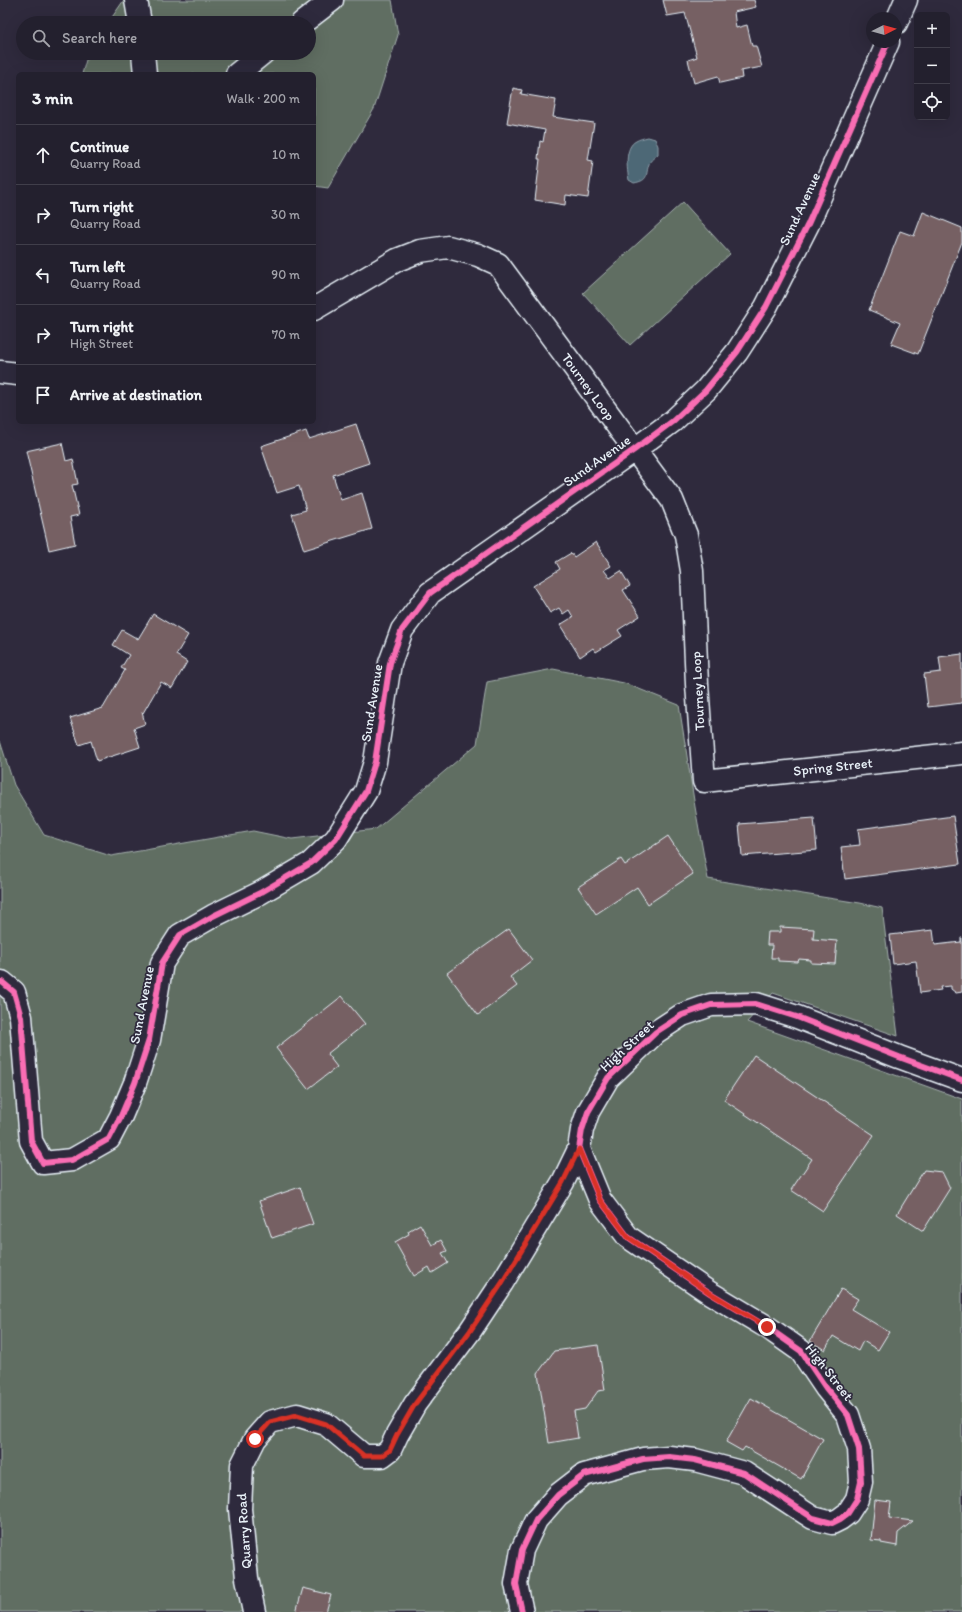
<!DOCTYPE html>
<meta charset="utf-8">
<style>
body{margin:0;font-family:Itim,sans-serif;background:#2b2836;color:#f1f3f6}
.controls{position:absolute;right:12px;top:12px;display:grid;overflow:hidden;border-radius:6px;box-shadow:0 4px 16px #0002}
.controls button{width:36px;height:36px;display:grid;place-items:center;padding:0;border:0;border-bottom:1px solid #403e4a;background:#23202e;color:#f1f3f6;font:20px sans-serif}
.compass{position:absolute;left:866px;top:12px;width:36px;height:36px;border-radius:50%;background:#23202e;box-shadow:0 4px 16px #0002;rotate:84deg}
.stop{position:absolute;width:12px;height:12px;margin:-9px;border:3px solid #d93025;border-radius:50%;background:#fff}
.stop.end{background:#d93025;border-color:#fff;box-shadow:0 1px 4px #0008}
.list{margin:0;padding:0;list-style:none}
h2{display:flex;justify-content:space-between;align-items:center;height:52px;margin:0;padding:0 16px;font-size:17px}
h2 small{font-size:13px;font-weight:400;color:#a3a3aa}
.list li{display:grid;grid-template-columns:26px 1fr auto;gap:12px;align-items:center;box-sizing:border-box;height:60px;padding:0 16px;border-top:1px solid #403e4a}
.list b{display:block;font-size:15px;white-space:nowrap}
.list p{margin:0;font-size:13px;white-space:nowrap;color:#a3a3aa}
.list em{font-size:13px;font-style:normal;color:#a3a3aa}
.icon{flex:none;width:22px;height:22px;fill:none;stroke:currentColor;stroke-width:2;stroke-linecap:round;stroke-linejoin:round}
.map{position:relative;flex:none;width:962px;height:1612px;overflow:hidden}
.search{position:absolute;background:#23202e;box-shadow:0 4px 16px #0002;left:16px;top:16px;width:300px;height:44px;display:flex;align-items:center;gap:10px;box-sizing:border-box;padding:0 14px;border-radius:22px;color:#a3a3aa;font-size:15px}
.panel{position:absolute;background:#23202e;box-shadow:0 4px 16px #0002;left:16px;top:72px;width:300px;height:352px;border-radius:6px}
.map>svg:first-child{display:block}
.green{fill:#616e62;stroke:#a4b0ad}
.water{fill:#4e6876;stroke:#8c9faa}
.building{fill:#766064;stroke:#e8f1f8}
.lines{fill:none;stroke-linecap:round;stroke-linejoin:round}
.minor-casing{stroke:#e8f1f8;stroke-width:25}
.minor{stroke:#2f2a3d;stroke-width:22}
.cycleway-casing{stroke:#2f2a3d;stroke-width:8}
.cycleway{stroke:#f96db3;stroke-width:6}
.route{stroke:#d93025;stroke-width:5}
.labels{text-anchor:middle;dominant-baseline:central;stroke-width:3.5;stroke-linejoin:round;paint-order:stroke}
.street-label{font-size:14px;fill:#e8f1f8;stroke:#2f2a3d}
</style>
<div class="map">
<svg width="962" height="1612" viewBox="0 0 962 1612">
<rect width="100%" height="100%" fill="#2f2a3d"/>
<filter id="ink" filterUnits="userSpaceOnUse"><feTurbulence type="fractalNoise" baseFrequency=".025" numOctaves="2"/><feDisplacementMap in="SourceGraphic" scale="8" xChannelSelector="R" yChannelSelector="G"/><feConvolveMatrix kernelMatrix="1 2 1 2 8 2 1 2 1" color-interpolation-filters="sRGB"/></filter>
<g filter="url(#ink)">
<!-- green -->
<path class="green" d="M124,0H392L398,35L374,109L328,188L314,186V74H82L88,53H309V23H108Z
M683,202L730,254L630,345L583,293Z
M553,669L624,683L679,705L695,807L708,879L860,903L882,908L898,1036L773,993L747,1022L962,1099V1612H0V741L14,785L44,835L111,856L253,831L292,839L376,829L477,744L487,682Z"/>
<!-- water -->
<path class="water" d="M648,137L655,139L658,146V154C655,157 650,160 649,164C645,175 650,180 634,183L629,180C627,170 624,147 636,141C639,139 644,138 648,137Z"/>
<!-- building -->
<path class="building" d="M663,0H754L756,7L734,12L736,28L747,25L752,46H756L762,67L741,71L742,78L720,83L718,76L694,83L688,60L697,57L685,13L667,16Z
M513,88L522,90L521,94L556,100L553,117L594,123L588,160L593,161L588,198L566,195L565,205L535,200L540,159H538L540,141L543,142L545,130L507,123Z
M923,212L962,228V242L918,354L891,344L900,323L869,310L900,231L914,236Z
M356,424L369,463L333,475L341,500L362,493L372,529L304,550L292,514L306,510L299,486L277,493L261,446L306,431L309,439Z
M62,443L66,461L73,459L78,484L72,485L79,515L70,517L75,544L49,550L26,451Z
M596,542L611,566L604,570L610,578L621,571L630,586L623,590L640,616L618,630L622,636L596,652L593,648L580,657L560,625L573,617L569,610L563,614L559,608L550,613L533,586L560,569L556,562L571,553L574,557Z
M153,614L188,635L176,655L187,662L172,688L161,682L143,713L142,712L145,724L134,728L140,747L97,761L91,741L79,745L70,718L103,708L125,670L121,668L129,655L113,645L122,630L138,639Z
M962,654V703L928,707L924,674L941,672L939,657Z
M953,816L960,864L845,879L841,847L860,845L858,829Z
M814,818L817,850L742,856L739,824Z
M668,836L693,874L648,904L637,887L596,914L578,887L621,859L625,865Z
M780,927L814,929L813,939L837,941L835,964L811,963V960L799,959L798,962L778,961V958H771L772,945H767L768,932H780Z
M509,929L532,960L510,977L517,986L478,1015L447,973Z
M933,930L935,945L961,942V938H962V992L956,993L951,989V986L940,987L941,990L920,993L916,961L893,964L890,935Z
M342,996L365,1024L327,1054L337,1067L308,1089L276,1048Z
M754,1055L874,1135L823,1211L791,1190L812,1159L724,1100Z
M924,1170L942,1172L950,1188L923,1231L897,1214Z
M300,1187L313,1224L272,1238L259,1201Z
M420,1224L432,1245L441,1240L447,1251L442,1253L448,1263L432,1273L429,1267L414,1276L395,1242L409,1234L408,1231Z
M841,1289L858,1299L851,1309L889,1332L878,1350L863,1341L858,1351L833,1336L825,1350L810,1341Z
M598,1345L605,1390L598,1391L585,1409L574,1411L578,1438L549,1443L538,1373L554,1351Z
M751,1398L823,1439L801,1479L745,1447L742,1451L726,1442Z
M875,1500L891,1502L889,1518L913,1521L898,1533L897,1546L881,1543V1541L871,1540Z
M303,1588L331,1595L326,1612H296Z"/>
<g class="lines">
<defs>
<path id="minor" d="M136,0L140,23
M302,23L332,0
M896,23L906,0
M143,53L145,74
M237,74L263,53
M314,309L397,260L420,251L448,247L478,255L498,264L672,500L686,535L692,571L697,684L704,781L962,753
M0,372L18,374
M0,982H2L14,992L21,1017L31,1141L43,1163L72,1160L109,1139L121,1116L135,1083L149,1040L162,963L180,935L213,916L260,893L311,863L336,839L366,791L375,762L390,663L402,630L430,593L634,450L673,421L706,390L737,352L766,307L808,224L888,42
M254,1612L247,1578L240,1509L242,1465L255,1439L270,1422L297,1415L326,1424L364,1456H382L390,1450L397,1435L415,1404L470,1331L502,1283L563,1182L579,1149
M522,1612L516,1584L522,1550L536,1520L558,1495L584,1475L643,1459L669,1457L695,1460L744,1473L813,1518L832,1523L840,1519L848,1513L857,1499L861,1482L859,1449L848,1415L826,1388L801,1351L767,1327L710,1293L628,1237L600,1200L579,1149L582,1130L588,1112L608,1078L656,1032L682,1015L711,1005L756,1004L797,1017L899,1057L962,1080"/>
</defs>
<!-- minor casing -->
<use href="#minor" class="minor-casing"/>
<!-- minor -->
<use href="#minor" class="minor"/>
<defs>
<path id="cycleway" d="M0,982H2L14,992L21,1017L31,1141L43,1163L72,1160L109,1139L121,1116L135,1083L149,1040L162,963L180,935L213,916L260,893L311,863L336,839L366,791L375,762L390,663L402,630L430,593L634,450L673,421L706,390L737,352L766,307L808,224L888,42
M522,1612L516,1584L522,1550L536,1520L558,1495L584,1475L643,1459L669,1457L695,1460L744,1473L813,1518L832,1523L840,1519L848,1513L857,1499L861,1482L859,1449L848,1415L826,1388L801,1351L767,1327L710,1293L628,1237L600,1200L579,1149L582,1130L588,1112L608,1078L656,1032L682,1015L711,1005L756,1004L797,1017L899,1057L962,1080"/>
</defs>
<!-- cycleway casing -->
<use href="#cycleway" class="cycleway-casing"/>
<!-- cycleway -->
<use href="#cycleway" class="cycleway"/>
</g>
</g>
<g class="lines" filter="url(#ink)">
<!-- route -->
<path class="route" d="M255,1439L270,1422L297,1415L326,1424L364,1456H382L390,1450L397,1435L415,1404L470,1331L502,1283L563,1182L579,1149L600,1200L628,1237L710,1293L767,1327"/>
</g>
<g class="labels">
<!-- street labels -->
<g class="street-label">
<text transform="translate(800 209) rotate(-65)">Sund Avenue</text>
<text transform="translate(588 387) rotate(54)">Tourney Loop</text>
<text transform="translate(597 461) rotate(-35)">Sund Avenue</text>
<text transform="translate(698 691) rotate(-93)">Tourney Loop</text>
<text transform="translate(372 703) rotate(-81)">Sund Avenue</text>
<text transform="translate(833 767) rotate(-6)">Spring Street</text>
<text transform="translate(142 1005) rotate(-79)">Sund Avenue</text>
<text transform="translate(627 1046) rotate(-43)">High Street</text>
<text transform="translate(829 1372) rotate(52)">High Street</text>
<text transform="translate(244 1531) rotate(-94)">Quarry Road</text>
</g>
</g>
</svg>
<div class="controls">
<button>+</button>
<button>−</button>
<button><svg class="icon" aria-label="locate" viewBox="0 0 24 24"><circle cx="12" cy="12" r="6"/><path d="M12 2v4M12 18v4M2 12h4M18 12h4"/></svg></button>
</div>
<svg class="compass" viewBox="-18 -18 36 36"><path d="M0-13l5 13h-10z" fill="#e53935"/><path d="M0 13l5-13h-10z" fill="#a3a3aa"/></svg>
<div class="stop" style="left:255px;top:1439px"></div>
<div class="stop end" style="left:767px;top:1327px"></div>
<div class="search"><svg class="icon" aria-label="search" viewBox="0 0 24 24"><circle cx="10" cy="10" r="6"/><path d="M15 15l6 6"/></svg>Search here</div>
<section class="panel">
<h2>3 min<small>Walk · 200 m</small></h2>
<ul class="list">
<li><svg class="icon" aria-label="ahead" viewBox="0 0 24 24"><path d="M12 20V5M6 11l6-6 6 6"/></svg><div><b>Continue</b><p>Quarry Road</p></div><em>10 m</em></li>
<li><svg class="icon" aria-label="right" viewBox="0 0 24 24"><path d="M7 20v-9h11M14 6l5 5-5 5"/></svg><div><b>Turn right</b><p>Quarry Road</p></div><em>30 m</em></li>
<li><svg class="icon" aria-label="left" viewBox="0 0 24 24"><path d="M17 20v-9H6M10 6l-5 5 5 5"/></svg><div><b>Turn left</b><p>Quarry Road</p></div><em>90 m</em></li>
<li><svg class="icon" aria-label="right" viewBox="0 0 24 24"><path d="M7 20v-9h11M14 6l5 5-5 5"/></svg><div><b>Turn right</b><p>High Street</p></div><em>70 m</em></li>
<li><svg class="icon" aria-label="arrive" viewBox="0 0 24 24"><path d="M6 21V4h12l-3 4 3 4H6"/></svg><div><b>Arrive at destination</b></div></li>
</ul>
</section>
</div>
